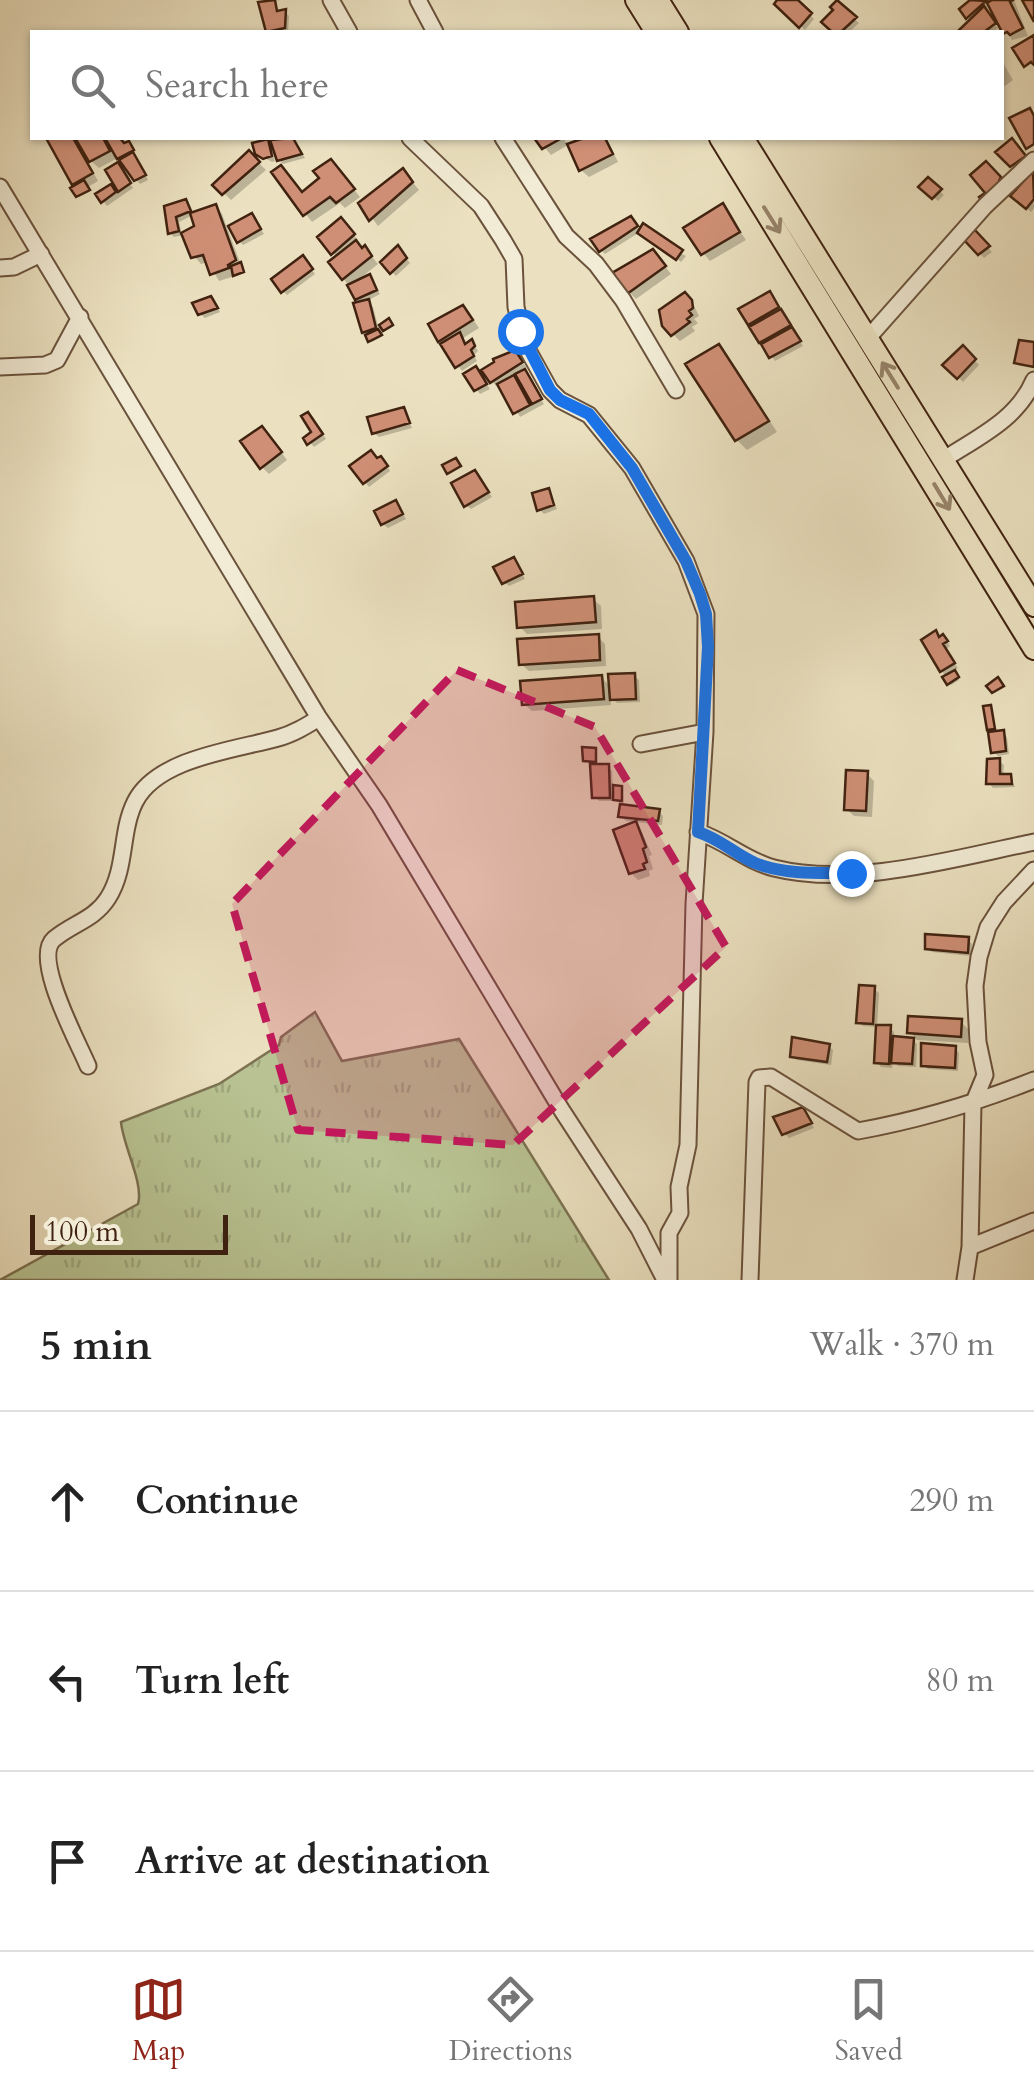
<!DOCTYPE html>
<meta charset="utf-8">
<style>
body{margin:0;font-family:Cardo,serif;background:#f6f6f6;color:#222}
.scale{position:absolute;left:30px;bottom:25px;width:198px;box-sizing:border-box;padding-left:10px;border:5px solid #402210;border-top:0;font-size:28px;line-height:35px;white-space:nowrap;color:#402210;-webkit-text-stroke:8px #f2ecd6;paint-order:stroke}
.stop{position:absolute;width:30px;height:30px;margin:-22px;border:8px solid #1a73e8;border-radius:50%;background:#fff}
.stop.end{background:#1a73e8;border-color:#fff;box-shadow:0 2px 10px #0008}
.list{margin:0;padding:0;list-style:none}
h2{display:flex;justify-content:space-between;align-items:center;height:130px;margin:0;padding:0 40px;font-size:42px}
h2 small{font-size:32px;font-weight:400;color:#767676}
.list li{display:grid;grid-template-columns:65px 1fr auto;gap:30px;align-items:center;box-sizing:border-box;height:180px;padding:0 40px;border-top:2px solid #e0e0e0}
.list b{display:block;font-size:38px;white-space:nowrap}
.list em{font-size:32px;font-style:normal;color:#767676}
.icon{flex:none;width:55px;height:55px;fill:none;stroke:currentColor;stroke-width:2;stroke-linecap:round;stroke-linejoin:round}
.map{position:relative;flex:none;width:1034px;height:1280px;overflow:hidden}
.search{position:absolute;background:#fff;box-shadow:0 2px 8px #0004;left:30px;right:30px;top:30px;height:110px;display:flex;align-items:center;gap:25px;box-sizing:border-box;padding:0 35px;border-radius:0px;color:#767676;font-size:38px}
.sheet{height:670px;background:#fff}
nav{display:flex;justify-content:space-around;align-items:center;box-sizing:border-box;height:140px;border-top:2px solid #e0e0e0;background:#fff;font-size:28px;color:#767676}
nav a{display:grid;justify-items:center;gap:5px}
nav .on{color:#8f2418}
.map>svg:first-child{display:block}
.grass{fill:url(#grass-tufts);stroke:#7c7251;stroke-width:2.5}
.shadow{fill:#0003;fill-rule:evenodd}
.building{fill:#cf8f76;stroke:#402210;stroke-width:2.5}
.lines{fill:none;stroke-linecap:round;stroke-linejoin:round}
.minor-casing{stroke:#6b523c;stroke-width:19}
.major-casing{stroke:#402210;stroke-width:24}
.minor{stroke:#f2ecd6;stroke-width:15}
.major{stroke:#ebe1c0;stroke-width:20}
.oneway{stroke:#968268}
.route{stroke:#1a73e8;stroke-width:12}
.marked{fill:#c2185b;fill-opacity:0.2;stroke:#c2185b;stroke-width:8;stroke-dasharray:20 12;stroke-linejoin:round}
</style>
<div class="map">
<svg width="1034" height="1280" viewBox="0 0 1034 1280">
<defs>
<pattern id="grass-tufts" width="24" height="20" patternUnits="userSpaceOnUse" patternTransform="scale(2.5)"><rect width="24" height="20" fill="#b8c292"/><path d="M3 7l-1-3M5 7V3M7 7l1-3M15 17l-1-3M17 17v-4M19 17l1-3" fill="none" stroke="#9fa67d"/></pattern>
</defs>
<rect width="100%" height="100%" fill="#ebe1c0"/>
<filter id="stains"><feTurbulence type="fractalNoise" baseFrequency=".002" numOctaves="4"/><feColorMatrix values="0 0 0 0 .2 0 0 0 0 .09 0 0 0 0 .02 0 0 0 .5 -.17"/></filter>
<radialGradient id="worn" r=".72"><stop offset=".6" stop-color="#630" stop-opacity="0"/><stop offset="1" stop-color="#630" stop-opacity=".3"/></radialGradient>
<!-- grass -->
<path class="grass" d="M315,1012L342,1061L459,1039L609,1280H0L138,1204C144,1183 123,1146 121,1122L219,1084L279,1045L281,1037Z"/>
<!-- shadow -->
<path class="shadow" d="M270,0H280L273,1L280,13L285,12L289,16L288,32L268,31Z
M781,0H795L814,19L805,30L778,4Z
M974,0H983L987,6L997,0H1014L1028,36L1012,40L991,4L984,10L998,28L992,32H964L962,30L972,21L962,10Z
M836,3L859,23L849,32H835L825,22L837,10Z
M1002,61L1013,80L1002,88Z
M49,138H104L116,159L99,168L83,154L98,181L86,188L89,192L79,197L74,189L77,187Z
M109,138H120L125,145L133,149L148,180L140,184L136,179Z
M292,138L305,158L283,164L272,153L275,161L272,162L257,153L267,142L276,151L274,142Z
M537,138H563L568,145L551,155Z
M591,138H606L618,162L589,177L581,170L571,146Z
M249,153L266,170L231,200L216,185Z
M121,169L133,188L107,206L98,194L116,184Z
M338,170L360,197L345,208L340,203L312,222L274,173L302,195Z
M1033,174L1034,208L1031,212L1013,196Z
M410,179L419,190L378,226L361,203Z
M928,180L944,195L938,201L925,191Z
M186,202L193,214L215,207L222,214L241,265L235,276L219,281L208,262L201,264L194,256L184,235L174,237L170,233L167,208ZM193,215L197,228L182,235L179,222Z
M723,207L746,240L710,261L703,253Z
M341,220L358,240L355,242L362,250L365,248L378,264L358,280L370,277L380,294L367,301L373,307L381,337L372,342L364,332L362,304L332,263L338,258L333,253Z
M256,221L264,234L243,245L239,241Z
M635,224L640,232L686,256L681,262L640,232L605,254L601,250Z
M974,233L992,252L984,258L967,240Z
M402,253L410,263L396,276L383,263Z
M660,260L671,274L636,299L629,292Z
M307,263L315,274L287,295L283,291Z
M774,298L803,346L775,361L750,324Z
M692,302L699,316L694,319L698,323L692,327L695,331L680,341L673,334Z
M215,303L220,312L205,318L200,314Z
M470,315L479,328L463,338L467,346L472,342L478,351L474,355L477,361L462,371L440,341Z
M718,347L728,357L777,432L747,450L737,440L689,365Z
M963,348L979,365L963,382L946,365Z
M519,357L526,367L522,369L544,404L520,417L500,383L496,386L492,381Z
M480,374L490,389L480,394L476,389Z
M403,409L412,428L379,437L374,433Z
M312,419L326,439L314,447L306,438L314,432Z
M269,436L287,460L269,474L262,467Z
M377,461L385,463L390,471L369,487L365,482Z
M479,477L492,497L471,509L466,505Z
M548,491L557,509L544,514L539,509Z
M396,503L406,519L388,528L383,524Z
M514,560L525,579L509,586L504,582Z
M593,599L601,606L602,629L527,634L520,627Z
M936,633L947,641L950,646L945,650L958,668L953,671L959,680L951,685L942,671Z
M598,637L605,644L606,666L529,671L521,664Z
M634,676L639,680L640,702L617,703L610,696L611,705L532,711L524,704L601,677L612,688Z
M991,709L996,733H1003L1007,737L1009,754L998,756L994,752L995,734L990,729Z
M999,761L1004,765L1003,776L1010,777L1015,787L993,788L989,783Z
M608,766L612,771L613,788L623,790L622,801H599L595,797Z
M866,773L874,781L872,817L854,816L847,809Z
M659,812L663,816L662,825L626,821L621,816Z
M635,824L642,832L652,855L649,856L653,869L649,871L650,876L638,880L631,873Z
M968,940L972,944L971,956L932,952L927,948Z
M874,989L879,993L877,1027L890,1028L894,1032V1039L913,1040L917,1044L916,1067L898,1066L893,1061L892,1068L881,1067L877,1062L878,1027L863,1026L859,1022Z
M961,1022L968,1029V1043L917,1040L910,1032Z
M828,1046L833,1050L831,1065L797,1060L792,1056Z
M955,1048L959,1053L958,1071L928,1069L923,1065Z
M806,1114L814,1128L789,1138L784,1133Z"/>
<!-- building -->
<path class="building" d="M275,0L277,11L286,9L285,28L266,32L258,2Z
M777,0H798L812,13L799,28L774,4Z
M837,0L857,17L841,32H832L821,22L833,10L830,7Z
M970,0L986,1L966,19L959,9Z
M992,0H1013L1010,2L1023,28L1010,35L1007,32L1003,34L987,3Z
M1022,0H1034V22Z
M984,6L996,23L984,32H961L959,30Z
M1034,35V65L1031,62L1024,67L1012,48Z
M1030,108L1034,116V144L1026,149L1009,118Z
M46,138H73L93,173L72,185Z
M75,138H103L110,151L89,162Z
M105,138H120L124,143L129,141L134,150L117,159Z
M293,138L302,154L277,161L270,140Z
M534,138H562L542,149Z
M584,138H605L613,154L579,171L567,144Z
M1012,138L1026,156L1010,167L995,152Z
M268,139L272,156L263,159L255,154L252,143Z
M249,150L260,162L222,195L212,185Z
M133,152L146,175L134,181L119,160Z
M331,159L355,189L336,203L330,197L303,216L271,172L281,165L302,192L319,178L313,171Z
M986,161L1001,177L999,181L1002,184L983,202L979,197L985,193L970,175Z
M118,162L131,183L118,192L105,170Z
M403,168L413,182L369,221L358,203Z
M1033,171L1034,199L1026,209L1010,196Z
M928,177L942,189L932,199L918,187Z
M84,180L90,190L76,197L70,188Z
M111,184L116,192L101,203L95,194Z
M186,199L191,211L176,217L179,231L168,234L164,206Z
M723,203L740,232L701,255L683,228Z
M216,204L236,260L228,265L229,268L210,275L203,255L191,258L181,233L194,226L190,213Z
M252,213L261,229L237,243L228,226Z
M631,216L638,226L599,252L590,239Z
M341,217L355,234L331,255L317,237Z
M643,223L683,250L676,260L637,233Z
M974,229L990,246L978,255L964,240Z
M356,240L362,248L365,245L372,256L342,280L328,262Z
M398,245L407,258L390,274L380,262Z
M653,249L666,266L627,294L612,273Z
M303,255L313,269L281,293L271,279Z
M241,262L244,272L233,276L231,266Z
M370,274L377,290L355,300L347,285Z
M770,291L779,307L748,325L738,309Z
M685,292L692,300L693,308L689,311L692,315L687,319L690,322L671,336L662,326L659,310Z
M211,296L218,308L198,315L192,303Z
M369,299L376,328L362,333L353,303Z
M463,305L473,320L438,342L428,324Z
M781,309L791,325L759,343L749,327Z
M389,318L393,325L383,331L379,325Z
M792,327L801,341L769,358L761,344Z
M378,329L382,335L368,342L365,335Z
M460,332L465,344L472,339L475,346L471,350L474,356L455,368L440,344Z
M1019,340L1034,342V367L1014,363Z
M719,344L769,421L735,441L685,364Z
M963,345L976,359L957,379L942,365Z
M515,350L523,362L490,383L481,370L494,362L493,359Z
M476,366L487,384L474,391L463,374Z
M525,369L542,399L532,404L515,374Z
M514,375L530,405L513,414L497,384Z
M404,407L410,423L372,434L367,417Z
M308,412L323,434L307,445L303,438L311,432L301,416Z
M262,426L282,452L260,469L240,441Z
M371,450L377,458L381,456L388,466L363,484L349,466Z
M456,458L461,466L447,474L442,465Z
M475,470L489,492L464,507L451,483Z
M549,488L554,505L537,511L532,493Z
M396,500L403,514L381,525L374,511Z
M514,557L523,574L502,584L493,567Z
M594,596L596,622L517,628L515,602Z
M936,630L939,637L943,634L948,641L943,644L955,663L940,672L921,640Z
M599,634L600,660L519,665L517,639Z
M955,670L959,677L947,685L942,677Z
M635,673L636,699L610,700L608,674Z
M602,675L604,699L522,705L520,681Z
M998,677L1004,686L992,693L986,686Z
M991,705L995,729L987,730L983,706Z
M1004,730L1006,751L991,753L988,732Z
M582,747L596,748V762L583,761Z
M1000,758V774H1011L1012,784H986L987,759Z
M590,764H609L610,798H592Z
M846,770L868,771L866,811L844,810Z
M613,785L622,786V801L613,800Z
M620,804L660,809L658,821L618,817Z
M636,821L646,847L643,849L647,862L643,864L645,869L629,874L613,830Z
M925,934L969,937L968,953L925,949Z
M859,985L875,986L873,1024L856,1023Z
M908,1016L962,1019L961,1037L907,1033Z
M876,1025H891L889,1064L874,1063Z
M893,1036L914,1038L912,1064L891,1063Z
M792,1037L830,1044L827,1062L790,1057Z
M921,1043L956,1046L955,1068L921,1066Z
M803,1107L812,1123L782,1135L773,1117Z"/>
<g class="lines">
<defs>
<path id="minor" d="M331,0L349,32
M418,0L435,32
M410,138L481,206L503,240L514,259L516,307L525,345L550,390L560,400L589,415L632,468L686,561L706,614L705,732L694,904L688,1145L679,1187L680,1213L669,1233V1280
M503,138L566,236L596,264L623,300L676,390
M0,187L319,718L379,805L561,1109L639,1229L665,1280
M0,268L14,267L41,254
M868,338L985,206L1034,160
M0,367L45,365L57,360L80,317
M943,460C978,437 1017,420 1034,380
M641,744L705,732
M698,832C726,841 746,861 774,868C853,888 956,858 1034,842
M88,1066C78,1042 32,958 54,939C73,923 94,920 108,898C127,868 120,832 135,802C157,758 235,750 278,738C293,734 306,726 319,718
M970,1247L1034,1221
M750,1280L757,1082L759,1078L771,1077L858,1131C919,1120 976,1103 1034,1080
M965,1280L970,1247L973,1104L985,1075L978,1042L975,986L979,957L988,927L1004,902L1034,870"/>
<path id="major" d="M636,0L656,32
M658,0L678,32
M720,138L1034,649
M743,138L1034,606"/>
</defs>
<!-- minor casing -->
<use href="#minor" class="minor-casing"/>
<!-- major casing -->
<use href="#major" class="major-casing"/>
<!-- minor -->
<use href="#minor" class="minor"/>
<!-- major -->
<use href="#major" class="major"/>
</g>
<!-- one-way arrows -->
<defs><path id="oneway-shaft" d="M-6 0H5M1.5-3L5.5 0L1.5 3" fill="none" stroke-width="1.6" stroke-linecap="round" stroke-linejoin="round" transform="scale(2.5)"/></defs>
<g class="oneway">
<use href="#oneway-shaft" transform="translate(772 220) rotate(58)"/>
<use href="#oneway-shaft" transform="translate(890 375) rotate(-122)"/>
<use href="#oneway-shaft" transform="translate(942 497) rotate(59)"/>
</g>
<g class="lines">
<!-- route -->
<path class="route" d="M520,331L550,390L560,400L589,414L632,468L686,561L700,594L706,614L708,647L698,832C720,839 735,854 755,863C785,875 819,873 851,873"/>
</g>
<!-- marked area -->
<path class="marked" d="M457,670L595,727L726,947L513,1145L298,1130L232,904Z"/>
<rect width="100%" height="100%" filter="url(#stains)"/>
<rect width="100%" height="100%" fill="url(#worn)"/>
</svg>
<div class="scale">100 m</div>
<div class="stop" style="left:520px;top:331px"></div>
<div class="stop end" style="left:851px;top:873px"></div>
<div class="search"><svg class="icon" aria-label="search" viewBox="0 0 24 24"><circle cx="10" cy="10" r="6"/><path d="M15 15l6 6"/></svg>Search here</div>
</div>
<section class="sheet">
<h2>5 min<small>Walk · 370 m</small></h2>
<ul class="list">
<li><svg class="icon" aria-label="ahead" viewBox="0 0 24 24"><path d="M12 20V5M6 11l6-6 6 6"/></svg><div><b>Continue</b></div><em>290 m</em></li>
<li><svg class="icon" aria-label="left" viewBox="0 0 24 24"><path d="M17 20v-9H6M10 6l-5 5 5 5"/></svg><div><b>Turn left</b></div><em>80 m</em></li>
<li><svg class="icon" aria-label="arrive" viewBox="0 0 24 24"><path d="M6 21V4h12l-3 4 3 4H6"/></svg><div><b>Arrive at destination</b></div></li>
</ul>
</section>
<nav>
<a class="on"><svg class="icon" aria-label="map" viewBox="0 0 24 24"><path d="M3 6l6-2 6 2 6-2v14l-6 2-6-2-6 2zM9 4v14M15 6v14"/></svg>Map</a>
<a><svg class="icon" aria-label="directions" viewBox="0 0 24 24"><path d="M12 3l9 9-9 9-9-9zM9 14v-3h6M13 9l2 2-2 2"/></svg>Directions</a>
<a><svg class="icon" aria-label="saved" viewBox="0 0 24 24"><path d="M7 4h10v16l-5-4-5 4z"/></svg>Saved</a>
</nav>
